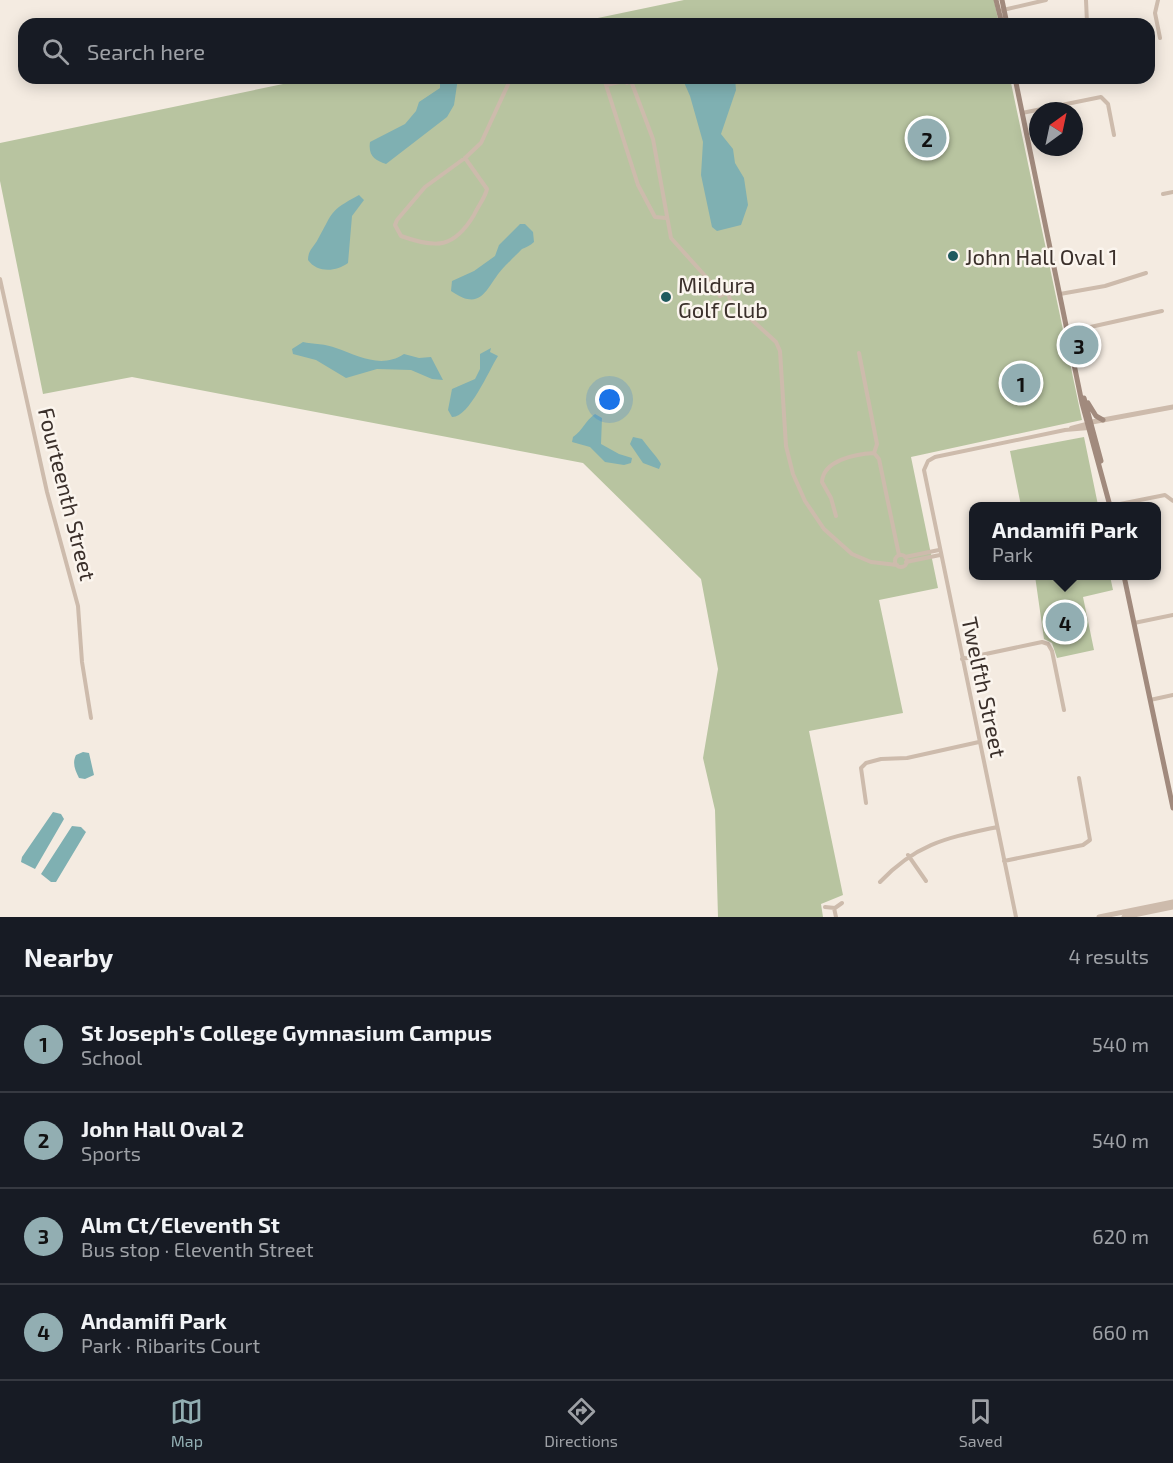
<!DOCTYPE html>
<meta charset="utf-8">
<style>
body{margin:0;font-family:"Exo 2",sans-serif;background:#20242c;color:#f1f3f6}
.compass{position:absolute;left:1029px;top:102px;width:54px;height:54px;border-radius:50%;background:#171b24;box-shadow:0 3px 15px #0003;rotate:33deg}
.you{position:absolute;left:610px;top:400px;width:21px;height:21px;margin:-15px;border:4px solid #fff;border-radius:50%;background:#1a73e8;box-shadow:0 0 0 9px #1a73e833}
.badge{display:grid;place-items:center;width:39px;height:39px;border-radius:50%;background:#92aeb2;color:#111;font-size:20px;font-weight:700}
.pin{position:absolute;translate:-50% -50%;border:3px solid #fff;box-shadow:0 2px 6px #0006}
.popup{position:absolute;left:969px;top:502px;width:192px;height:78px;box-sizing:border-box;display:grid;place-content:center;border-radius:12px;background:#171b24;filter:drop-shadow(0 2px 4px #0005);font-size:20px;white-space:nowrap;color:#9ea1a6}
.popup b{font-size:22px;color:#f1f3f6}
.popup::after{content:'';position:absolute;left:50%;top:100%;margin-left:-12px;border:12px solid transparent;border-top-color:#171b24}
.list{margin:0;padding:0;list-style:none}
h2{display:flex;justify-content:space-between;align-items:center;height:78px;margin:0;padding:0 24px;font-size:26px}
h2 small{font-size:20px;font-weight:400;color:#9ea1a6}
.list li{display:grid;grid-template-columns:39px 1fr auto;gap:18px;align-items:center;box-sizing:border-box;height:96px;padding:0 24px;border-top:2px solid #363941}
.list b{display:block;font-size:22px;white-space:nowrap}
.list p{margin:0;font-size:20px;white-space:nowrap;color:#9ea1a6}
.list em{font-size:20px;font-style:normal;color:#9ea1a6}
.icon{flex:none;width:33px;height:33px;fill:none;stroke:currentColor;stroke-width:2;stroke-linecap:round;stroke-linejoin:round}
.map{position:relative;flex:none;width:1173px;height:917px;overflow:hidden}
.search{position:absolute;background:#171b24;box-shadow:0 3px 15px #0003;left:18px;right:18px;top:18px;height:66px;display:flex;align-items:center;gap:15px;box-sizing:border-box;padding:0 21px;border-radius:18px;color:#9ea1a6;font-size:22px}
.sheet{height:462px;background:#171b24}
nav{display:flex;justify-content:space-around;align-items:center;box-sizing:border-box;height:84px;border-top:2px solid #363941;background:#171b24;font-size:16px;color:#9ea1a6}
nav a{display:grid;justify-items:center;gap:3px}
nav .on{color:#92aeb2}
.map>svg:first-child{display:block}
.green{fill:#b8c4a0}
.water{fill:#7fb0b2}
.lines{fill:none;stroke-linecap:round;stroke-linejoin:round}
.minor{stroke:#cdbbac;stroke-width:4}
.tertiary{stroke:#cdbbac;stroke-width:5}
.secondary{stroke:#a18a7d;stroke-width:5}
.poi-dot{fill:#1f5a5e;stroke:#fbf5ee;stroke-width:2}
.labels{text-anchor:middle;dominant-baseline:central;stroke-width:5;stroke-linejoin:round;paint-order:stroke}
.poi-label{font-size:22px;fill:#3b302b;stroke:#fbf5ee;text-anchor:start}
.street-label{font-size:22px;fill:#3b302b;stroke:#fbf5ee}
</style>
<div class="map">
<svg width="1173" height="917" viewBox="0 0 1173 917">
<rect width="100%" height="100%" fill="#f4ebe1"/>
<!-- green -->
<path class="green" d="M684,0H994L999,24H569Z
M312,78H1010L1082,420L911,457L938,588L879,600L903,713L809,731L843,895L821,904L823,917H718L715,810L703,758L718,669L701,579L583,463L132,377L43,394L0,181V143Z
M1084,437L1098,505L1021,506L1010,451Z
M1035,576H1110L1113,590L1083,597L1094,650L1057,658L1052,643L1044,639Z"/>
<!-- water -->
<path class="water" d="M440,78H458L454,105L447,117L386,164C375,160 368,156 370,142L405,124L416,111L419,102L440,88Z
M685,78H735L736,90L721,134L733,149L735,163L744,178L748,205L741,225L717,231L712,227L701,175L703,142L690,96L683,80Z
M359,195L364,200L352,216L348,263C336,272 317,273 308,260C308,250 314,247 318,239C334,211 328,212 359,195Z
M520,224H525L533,232L534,242C530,246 526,247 522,249C520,251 508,263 505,266C486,285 484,314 451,291L452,281L474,271L495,256L499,245Z
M303,342C312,344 327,344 336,348C359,356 381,369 404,354L419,358L431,357L443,380L432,379L411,370L377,369L346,378L316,360L293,354L292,349Z
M491,348L490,352L498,356C489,370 469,418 452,417L448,410L452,389L475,379L480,369V354Z
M595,414L602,418L601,444L619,454L632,458L631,463L624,465L605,462L590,447L572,442L573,437C583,430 585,421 595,414Z
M633,437L642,439C647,446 658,458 661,464L659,469L643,463L630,444Z
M83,752L89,753L94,775L85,779L79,778C75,770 72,763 76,755Z
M53,812L61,814L64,819L35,869L21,862L22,857Z
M72,826L81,827L86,832L56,882H51L41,874Z"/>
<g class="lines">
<!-- minor -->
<path class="minor" d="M1086,0L1087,23
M1158,0L1155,13L1160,38
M1003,10L1046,0
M604,78L606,85
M622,78L627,83L633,78
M624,81L606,85L638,185L655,217L666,218
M631,81L653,139L671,238L716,288
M1022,113L1101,97L1108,104L1114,135
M465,158L487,189C485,198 478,206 474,215C454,248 437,249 401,236L395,225L397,220L425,187L465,158L481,143L511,78
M1163,194L1173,192
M0,279L47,492L78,606L82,662L91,718
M726,293L720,296L716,288L721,285L726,286L730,300L776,342L780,351L786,446L793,474L805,501L824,529L852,554L871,562L897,565
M1060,294L1105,286L1146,273
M1068,332L1162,311
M859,353L877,444L874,453
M1071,428L1090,423
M874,453L879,459L899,555
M1110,506L1165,495L1173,501
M836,516L831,498L822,482C823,460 856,454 874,453
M895 561a6 6 0 1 1 12 0a6 6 0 1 1-12 0Z
M905,557L939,550
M906,562L940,555
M1134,623L1173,615
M962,659L1042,642L1048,644L1052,651L1064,710
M1150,700L1173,695
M866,803L861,768L866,763L881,759L907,758L979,742
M908,855L926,881
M1004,861L1083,845L1090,840L1079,778
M880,882C917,843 947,838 997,827
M825,907L835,908L842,903
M834,908L836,917
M1016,917L924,470L928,461L935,457L1065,430L1089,428"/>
<!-- tertiary -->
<path class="tertiary" d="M1092,422L1173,407
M1099,917L1173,902
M1124,917L1173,907"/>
<!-- secondary -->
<path class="secondary" d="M996,0L1002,24
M1002,0L1007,24
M1015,78L1082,403L1110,506
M1084,398L1101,461
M1088,403L1096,416L1103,420
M1124,576L1173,808"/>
</g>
<!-- markers -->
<g class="poi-dot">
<circle cx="953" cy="256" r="6"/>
<circle cx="666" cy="297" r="6"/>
</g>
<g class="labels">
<!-- poi labels -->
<g class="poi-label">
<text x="965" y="256">John Hall Oval 1</text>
<text x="678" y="284">Mildura<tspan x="678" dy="25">Golf Club</tspan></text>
</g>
<!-- street labels -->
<g class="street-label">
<text transform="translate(68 494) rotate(76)">Fourteenth Street</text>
<text transform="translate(985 687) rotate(78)">Twelfth Street</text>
</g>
</g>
</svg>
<svg class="compass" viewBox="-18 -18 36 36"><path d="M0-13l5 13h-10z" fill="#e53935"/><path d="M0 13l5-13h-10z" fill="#9ea1a6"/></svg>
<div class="you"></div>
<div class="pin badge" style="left:1021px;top:383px">1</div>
<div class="pin badge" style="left:927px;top:138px">2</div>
<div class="pin badge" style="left:1079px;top:345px">3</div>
<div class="pin badge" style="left:1065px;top:622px">4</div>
<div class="popup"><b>Andamifi Park</b>Park</div>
<div class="search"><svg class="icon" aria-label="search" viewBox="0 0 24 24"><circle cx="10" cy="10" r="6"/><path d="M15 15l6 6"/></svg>Search here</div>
</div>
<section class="sheet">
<h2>Nearby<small>4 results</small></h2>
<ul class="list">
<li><span class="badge">1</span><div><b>St Joseph's College Gymnasium Campus</b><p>School</p></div><em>540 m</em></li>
<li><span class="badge">2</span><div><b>John Hall Oval 2</b><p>Sports</p></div><em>540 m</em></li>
<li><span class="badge">3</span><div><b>Alm Ct/Eleventh St</b><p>Bus stop · Eleventh Street</p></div><em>620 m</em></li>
<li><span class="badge">4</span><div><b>Andamifi Park</b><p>Park · Ribarits Court</p></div><em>660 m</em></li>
</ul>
</section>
<nav>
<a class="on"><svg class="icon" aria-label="map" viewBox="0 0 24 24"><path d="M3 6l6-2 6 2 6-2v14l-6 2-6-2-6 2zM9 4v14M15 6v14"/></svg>Map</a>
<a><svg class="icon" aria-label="directions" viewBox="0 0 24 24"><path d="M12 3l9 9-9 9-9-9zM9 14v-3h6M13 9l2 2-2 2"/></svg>Directions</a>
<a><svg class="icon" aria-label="saved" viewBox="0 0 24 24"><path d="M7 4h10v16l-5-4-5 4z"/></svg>Saved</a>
</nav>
